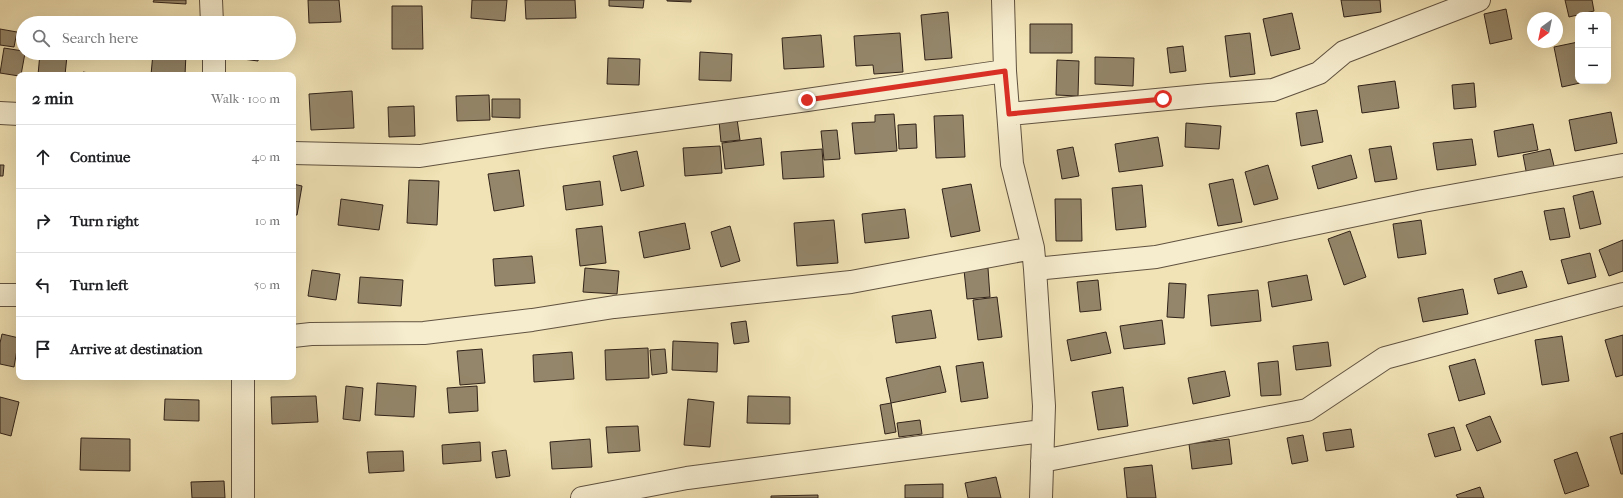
<!DOCTYPE html>
<meta charset="utf-8">
<style>
body{margin:0;font-family:"IM FELL French Canon",serif;background:#f6f6f6;color:#202124}
.controls{position:absolute;right:12px;top:12px;display:grid;overflow:hidden;border-radius:8px;box-shadow:0 4px 16px #0002}
.controls button{width:36px;height:36px;display:grid;place-items:center;padding:0;border:0;border-bottom:1px solid #e0e0e0;background:#fff;color:#202124;font:20px sans-serif}
.compass{position:absolute;left:1527px;top:12px;width:36px;height:36px;border-radius:50%;background:#fff;box-shadow:0 4px 16px #0002;rotate:213deg}
.stop{position:absolute;width:12px;height:12px;margin:-9px;border:3px solid #d93025;border-radius:50%;background:#fff}
.stop.end{background:#d93025;border-color:#fff;box-shadow:0 1px 4px #0008}
.list{margin:0;padding:0;list-style:none}
h2{display:flex;justify-content:space-between;align-items:center;height:52px;margin:0;padding:0 16px;font-size:17px}
h2 small{font-size:13px;font-weight:400;color:#757577}
.list li{display:grid;grid-template-columns:26px 1fr auto;gap:12px;align-items:center;box-sizing:border-box;height:64px;padding:0 16px;border-top:1px solid #e0e0e0}
.list b{display:block;font-size:15px;white-space:nowrap}
.list em{font-size:13px;font-style:normal;color:#757577}
.icon{flex:none;width:22px;height:22px;fill:none;stroke:currentColor;stroke-width:2;stroke-linecap:round;stroke-linejoin:round}
.map{position:relative;flex:none;width:1623px;height:498px;overflow:hidden}
.search{position:absolute;background:#fff;box-shadow:0 4px 16px #0002;left:16px;top:16px;width:280px;height:44px;display:flex;align-items:center;gap:10px;box-sizing:border-box;padding:0 14px;border-radius:22px;color:#757577;font-size:15px}
.panel{position:absolute;background:#fff;box-shadow:0 4px 16px #0002;left:16px;top:72px;width:280px;height:308px;border-radius:8px}
.map>svg:first-child{display:block}
.building{fill:#94866a;stroke:#302219}
.lines{fill:none;stroke-linecap:round;stroke-linejoin:round}
.minor-casing{stroke:#605240;stroke-width:24}
.minor{stroke:#f6edcf;stroke-width:22}
.route{stroke:#d93025;stroke-width:5}
</style>
<div class="map">
<svg width="1623" height="498" viewBox="0 0 1623 498">
<rect width="100%" height="100%" fill="#f1e3b5"/>
<filter id="stains"><feTurbulence type="fractalNoise" baseFrequency=".005" numOctaves="4"/><feColorMatrix values="0 0 0 0 .2 0 0 0 0 .09 0 0 0 0 .02 0 0 0 .5 -.17"/></filter>
<radialGradient id="worn" r=".72"><stop offset=".6" stop-color="#630" stop-opacity="0"/><stop offset="1" stop-color="#630" stop-opacity=".3"/></radialGradient>
<!-- building -->
<path class="building" d="M154,0H186V4L153,2Z
M308,0H339L341,22L309,23Z
M472,0H507L505,21L471,18Z
M525,0H575L576,18L526,19Z
M609,0H644L643,8L609,6Z
M667,0H691V2L667,1Z
M1341,0H1380L1381,12L1344,17Z
M1565,0H1592L1594,11L1569,17Z
M392,6H422L423,49H392Z
M1506,9L1512,39L1490,44L1484,14Z
M948,12L952,58L925,60L921,15Z
M1292,13L1300,49L1271,56L1263,19Z
M1030,24H1072V53H1030Z
M0,29L17,32L14,47L0,45Z
M900,33L903,72L874,74L873,65L856,66L854,36Z
M1250,33L1255,74L1230,77L1225,36Z
M821,35L824,67L784,69L782,38Z
M1578,42V81H1589L1562,87L1554,47Z
M1183,46L1186,71L1170,73L1167,48Z
M4,48L23,51V53H25L21,75L19,76L0,73Z
M700,52L732,54L731,81L699,80Z
M40,53L67,56L65,75H38Z
M153,53L186,54L185,75H151Z
M236,53H259L258,61L235,58Z
M1095,57L1134,58L1133,86L1095,84Z
M608,58L640,59L639,85L607,84Z
M1057,60L1079,61L1078,96L1056,95Z
M83,72L101,75H83Z
M1395,81L1399,108L1362,113L1358,86Z
M1474,83L1476,107L1454,109L1452,85Z
M352,91L354,128L311,130L309,94Z
M489,95L490,120L457,121L456,96Z
M492,99H520V118L492,117Z
M414,106L415,136L389,137L388,107Z
M1317,110L1323,142L1301,146L1296,113Z
M1611,112L1617,143L1575,151L1569,120Z
M894,114L897,151L855,154L852,123L875,122V115Z
M963,115L965,157L936,158L934,116Z
M737,119L740,140L721,142L719,121Z
M1186,123L1221,126L1219,149L1185,147Z
M916,124L917,148L899,149L898,125Z
M1533,124L1538,150L1498,157L1494,131Z
M837,130L840,159L824,160L821,131Z
M1158,137L1163,166L1119,172L1115,144Z
M761,138L764,165L725,169L722,143Z
M1472,139L1476,165L1437,170L1433,143Z
M720,146L722,173L685,176L683,148Z
M1391,146L1397,179L1375,182L1369,149Z
M1073,147L1079,176L1062,179L1057,150Z
M822,149L824,177L783,179L781,152Z
M1550,149L1555,170L1527,176L1523,155Z
M637,151L644,186L621,191L613,156Z
M1351,155L1357,178L1318,189L1312,166Z
M0,165H4L3,176H0Z
M1268,165L1278,199L1254,205L1245,172Z
M519,170L524,206L494,211L488,174Z
M1233,179L1242,222L1218,226L1209,184Z
M409,180L439,181L437,225L407,223Z
M600,181L603,205L566,210L563,186Z
M293,184L302,186L297,215H293Z
M971,184L980,231L951,237L942,189Z
M1142,185L1146,227L1116,230L1112,188Z
M1593,191L1601,224L1580,229L1573,196Z
M341,199L383,205L379,230L338,225Z
M1055,199H1081L1082,241H1056Z
M1564,208L1570,237L1550,240L1544,211Z
M905,209L909,238L865,243L862,214Z
M834,220L838,263L797,266L794,223Z
M1421,220L1426,254L1398,258L1393,224Z
M685,223L690,249L644,258L639,232Z
M602,226L606,263L580,266L576,229Z
M730,226L740,261L721,267L711,232Z
M1350,231L1366,277L1344,285L1328,239Z
M1623,240V271L1609,276L1599,250Z
M1590,253L1596,277L1568,284L1561,260Z
M532,256L535,283L495,286L493,259Z
M585,268L619,271L617,294L583,292Z
M988,268L990,297L967,299L964,270Z
M312,270L340,274L336,300L308,296Z
M1522,271L1527,287L1498,294L1494,279Z
M1307,275L1312,300L1272,307L1268,282Z
M360,277L403,280L401,306L358,303Z
M1098,280L1101,310L1080,312L1077,282Z
M1169,283L1186,284L1184,318L1167,317Z
M1463,289L1468,314L1423,322L1418,298Z
M1258,290L1261,321L1211,326L1208,295Z
M997,297L1002,337L978,340L973,300Z
M931,310L936,338L896,343L892,316Z
M1162,320L1165,344L1124,349L1120,326Z
M746,321L749,342L734,344L731,323Z
M1106,332L1111,353L1071,361L1067,340Z
M2,334L19,338L14,367L0,364V343Z
M1623,335V375L1616,377L1605,340Z
M1562,336L1569,381L1542,385L1535,340Z
M673,341L718,343L717,372L672,370Z
M1328,342L1331,366L1296,370L1293,346Z
M648,348L649,378L606,380L605,350Z
M482,349L485,383L460,385L457,351Z
M665,349L667,373L652,375L650,350Z
M572,352L574,379L534,382L533,355Z
M1475,359L1485,394L1459,401L1449,366Z
M1278,361L1281,395L1261,396L1258,363Z
M983,362L988,398L961,402L956,366Z
M940,366L946,392L891,403L886,378Z
M1225,371L1230,396L1193,404L1188,378Z
M377,383L416,386L414,417L375,415Z
M346,386L363,388L360,421L343,419Z
M477,386L478,411L449,413L447,388Z
M1123,387L1128,426L1098,430L1092,392Z
M316,396L318,422L272,424L271,397Z
M748,396L790,397V424L747,423Z
M0,397L19,402L11,436L0,433Z
M165,399L199,400V421L164,420Z
M688,399L714,402L710,447L684,445Z
M891,403L896,432L885,434L880,405Z
M1490,416L1501,442L1477,451L1466,425Z
M920,420L922,434L899,437L897,423Z
M638,426L640,451L608,453L606,427Z
M1454,427L1461,450L1435,457L1428,434Z
M1351,429L1354,447L1326,451L1323,433Z
M1623,433V474H1621L1610,437Z
M1303,435L1308,461L1292,464L1287,438Z
M81,438L130,439V471L80,470Z
M590,439L592,467L552,469L550,442Z
M1229,439L1232,464L1192,469L1189,444Z
M480,442L481,461L443,464L442,445Z
M506,450L510,476L496,478L492,452Z
M403,451L404,471L369,473L367,452Z
M1577,452L1589,486L1565,494L1554,460Z
M1152,465L1156,498H1127L1124,468Z
M996,477L1001,498H968L965,483Z
M224,481L225,498H192L191,482Z
M943,484V498H905V485Z
M1480,487L1484,498H1458L1456,495Z
M818,495V498H771V496Z"/>
<g class="lines">
<defs>
<path id="minor" d="M211,0L212,23
M1003,0L1005,71L1012,164L1033,248L1035,269L1044,406L1041,498
M214,53V75
M0,113L19,114
M1009,114L1209,95L1273,90L1319,73L1344,52L1479,0
M293,153L420,156L543,137L807,100L1005,71
M1035,269L1156,257L1423,201L1623,165
M0,295H19
M293,336L311,334L424,333L532,320L614,307L851,282L1033,248
M243,377V498
M1042,461L1307,410L1385,358L1623,294
M582,498L687,478L1042,431"/>
</defs>
<!-- minor casing -->
<use href="#minor" class="minor-casing"/>
<!-- minor -->
<use href="#minor" class="minor"/>
</g>
<g class="lines">
<!-- route -->
<path class="route" d="M807,100L1005,71L1009,114L1163,99"/>
</g>
<rect width="100%" height="100%" filter="url(#stains)"/>
<rect width="100%" height="100%" fill="url(#worn)"/>
</svg>
<div class="controls">
<button>+</button>
<button>−</button>
</div>
<svg class="compass" viewBox="-18 -18 36 36"><path d="M0-13l5 13h-10z" fill="#e53935"/><path d="M0 13l5-13h-10z" fill="#757577"/></svg>
<div class="stop" style="left:1163px;top:99px"></div>
<div class="stop end" style="left:807px;top:100px"></div>
<div class="search"><svg class="icon" aria-label="search" viewBox="0 0 24 24"><circle cx="10" cy="10" r="6"/><path d="M15 15l6 6"/></svg>Search here</div>
<section class="panel">
<h2>2 min<small>Walk · 100 m</small></h2>
<ul class="list">
<li><svg class="icon" aria-label="ahead" viewBox="0 0 24 24"><path d="M12 20V5M6 11l6-6 6 6"/></svg><div><b>Continue</b></div><em>40 m</em></li>
<li><svg class="icon" aria-label="right" viewBox="0 0 24 24"><path d="M7 20v-9h11M14 6l5 5-5 5"/></svg><div><b>Turn right</b></div><em>10 m</em></li>
<li><svg class="icon" aria-label="left" viewBox="0 0 24 24"><path d="M17 20v-9H6M10 6l-5 5 5 5"/></svg><div><b>Turn left</b></div><em>50 m</em></li>
<li><svg class="icon" aria-label="arrive" viewBox="0 0 24 24"><path d="M6 21V4h12l-3 4 3 4H6"/></svg><div><b>Arrive at destination</b></div></li>
</ul>
</section>
</div>
